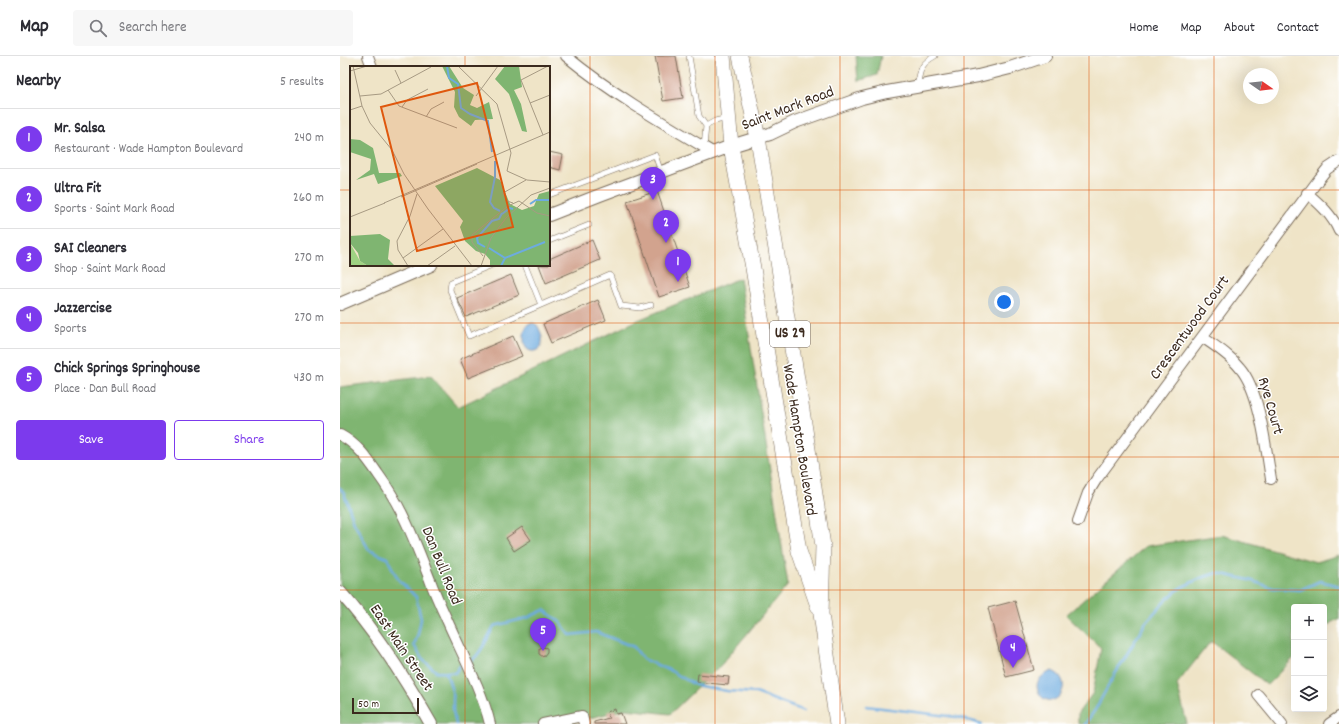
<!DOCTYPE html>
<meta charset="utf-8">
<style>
body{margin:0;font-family:Dekko,sans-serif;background:#f7f7f7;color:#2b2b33}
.controls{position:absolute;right:12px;bottom:12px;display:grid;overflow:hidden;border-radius:4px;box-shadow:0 4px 16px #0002}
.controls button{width:36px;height:36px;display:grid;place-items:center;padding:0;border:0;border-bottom:1px solid #e1e1e2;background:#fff;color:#2b2b33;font:20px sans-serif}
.compass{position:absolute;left:903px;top:12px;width:36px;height:36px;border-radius:50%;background:#fff;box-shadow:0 4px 16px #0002;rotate:104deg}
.scale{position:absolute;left:12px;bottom:10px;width:67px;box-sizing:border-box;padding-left:4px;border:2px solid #3b2a1e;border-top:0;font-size:11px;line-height:14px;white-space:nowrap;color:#3b2a1e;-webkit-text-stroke:3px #fff;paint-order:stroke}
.you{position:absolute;left:664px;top:246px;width:14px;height:14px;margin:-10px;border:3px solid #fff;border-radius:50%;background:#1a73e8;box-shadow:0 0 0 6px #1a73e833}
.badge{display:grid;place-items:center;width:26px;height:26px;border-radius:50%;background:#7c3aed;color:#fff;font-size:13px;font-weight:700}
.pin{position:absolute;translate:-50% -33px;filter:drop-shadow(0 1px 2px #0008)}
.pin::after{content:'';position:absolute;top:21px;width:14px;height:12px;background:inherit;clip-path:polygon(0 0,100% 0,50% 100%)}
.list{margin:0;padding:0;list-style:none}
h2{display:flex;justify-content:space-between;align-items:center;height:52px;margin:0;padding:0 16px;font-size:17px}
h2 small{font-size:13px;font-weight:400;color:#7c7c81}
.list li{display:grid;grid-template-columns:26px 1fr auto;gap:12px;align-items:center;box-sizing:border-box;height:60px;padding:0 16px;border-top:1px solid #e1e1e2}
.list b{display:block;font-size:15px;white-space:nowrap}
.list p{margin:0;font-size:13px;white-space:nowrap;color:#7c7c81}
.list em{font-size:13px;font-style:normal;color:#7c7c81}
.actions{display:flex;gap:8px;padding:12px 16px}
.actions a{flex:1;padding:9px 0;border:1px solid #7c3aed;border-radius:4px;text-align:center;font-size:14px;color:#7c3aed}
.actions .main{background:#7c3aed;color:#fff}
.icon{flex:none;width:22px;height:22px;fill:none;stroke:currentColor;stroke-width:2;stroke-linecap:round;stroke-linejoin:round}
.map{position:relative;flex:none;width:999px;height:668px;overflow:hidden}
header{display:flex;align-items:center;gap:24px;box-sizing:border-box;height:56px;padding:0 20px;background:#fff;border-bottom:1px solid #e1e1e2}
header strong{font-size:19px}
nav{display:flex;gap:22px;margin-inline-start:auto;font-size:14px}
.search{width:280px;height:36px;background:#f7f7f7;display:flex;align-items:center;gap:10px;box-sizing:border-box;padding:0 14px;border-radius:4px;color:#7c7c81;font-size:15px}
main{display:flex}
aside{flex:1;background:#fff}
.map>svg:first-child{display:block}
.forest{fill:#7fb571;stroke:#5d7048}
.water{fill:#6dabdf;stroke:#546a7e}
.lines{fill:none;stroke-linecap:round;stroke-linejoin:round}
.stream{stroke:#6dabdf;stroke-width:2.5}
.building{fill:#d2a38e}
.service-casing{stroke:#7a6b59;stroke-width:6}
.minor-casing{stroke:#7a6b59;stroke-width:12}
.tertiary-casing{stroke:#7a6b59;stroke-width:14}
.primary-casing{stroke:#7a6b59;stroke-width:16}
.service{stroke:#fff;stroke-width:5}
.minor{stroke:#fff;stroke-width:10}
.tertiary{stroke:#fff;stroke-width:12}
.primary{stroke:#fff;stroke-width:15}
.grid{fill:none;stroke:#df570d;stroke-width:1;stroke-opacity:0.55}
.labels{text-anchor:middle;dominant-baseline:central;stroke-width:3;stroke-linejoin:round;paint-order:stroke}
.shield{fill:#fff;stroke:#766a62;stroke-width:1}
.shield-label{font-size:15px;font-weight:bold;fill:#3b2a1e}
.street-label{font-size:16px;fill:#3b2a1e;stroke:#fff}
.inset-river{fill:none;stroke:#6dabdf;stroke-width:2}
.inset-road{fill:none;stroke:#a79a83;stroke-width:1}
.view{fill:#df570d;fill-opacity:0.15;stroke:#df570d;stroke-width:2}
.inset-edge{fill:none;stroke:#3b2a1e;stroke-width:2}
</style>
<header>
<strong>Map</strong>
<div class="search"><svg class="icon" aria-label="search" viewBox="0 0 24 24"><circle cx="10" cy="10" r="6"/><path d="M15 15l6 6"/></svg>Search here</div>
<nav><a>Home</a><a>Map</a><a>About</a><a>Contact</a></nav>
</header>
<main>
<aside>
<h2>Nearby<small>5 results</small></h2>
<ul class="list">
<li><span class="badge">1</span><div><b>Mr. Salsa</b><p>Restaurant · Wade Hampton Boulevard</p></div><em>240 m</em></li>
<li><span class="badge">2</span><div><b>Ultra Fit</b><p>Sports · Saint Mark Road</p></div><em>260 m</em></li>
<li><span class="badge">3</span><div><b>SAI Cleaners</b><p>Shop · Saint Mark Road</p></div><em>270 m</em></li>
<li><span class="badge">4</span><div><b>Jazzercise</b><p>Sports</p></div><em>270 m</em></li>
<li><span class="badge">5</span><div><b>Chick Springs Springhouse</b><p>Place · Dan Bull Road</p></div><em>430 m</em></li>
</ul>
<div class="actions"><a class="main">Save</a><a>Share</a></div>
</aside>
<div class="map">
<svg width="999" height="668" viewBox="0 0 999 668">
<rect width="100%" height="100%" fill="#fff"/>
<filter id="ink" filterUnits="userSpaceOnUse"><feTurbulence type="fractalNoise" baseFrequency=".025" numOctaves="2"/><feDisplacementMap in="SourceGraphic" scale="8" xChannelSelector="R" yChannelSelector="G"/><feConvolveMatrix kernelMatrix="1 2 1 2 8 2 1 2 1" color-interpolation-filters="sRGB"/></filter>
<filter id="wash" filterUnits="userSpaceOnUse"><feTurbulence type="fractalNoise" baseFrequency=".012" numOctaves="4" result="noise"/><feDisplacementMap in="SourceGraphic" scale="16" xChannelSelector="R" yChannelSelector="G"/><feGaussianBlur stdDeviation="0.9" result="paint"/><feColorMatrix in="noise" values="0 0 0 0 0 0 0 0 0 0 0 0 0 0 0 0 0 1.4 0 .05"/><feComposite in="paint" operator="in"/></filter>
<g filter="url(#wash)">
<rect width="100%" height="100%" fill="#efe4c7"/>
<!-- forest -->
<path class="forest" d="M516,0H541L537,19L518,25Z
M400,222L448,529L381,609L330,658L286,653L226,668H0V331L91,320L118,351L298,264Z
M882,479L976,506L999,499V563L992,566L984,573V551H954V602L927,629L871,585L837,628L847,668H738V657L753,637L761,592L726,559L806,490Z"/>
<!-- water -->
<path class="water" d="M193,267L197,269C214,296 184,304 184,284C184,277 184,274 188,268Z
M712,615C734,623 720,653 703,642C701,641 699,637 698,635C694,624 704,618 712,615Z"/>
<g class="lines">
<!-- stream -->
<path class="stream" d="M0,432L4,437L14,466L29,494L47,502L58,523L76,541L81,563L78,578L74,589L82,603L97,616L115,617L120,609L125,607
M130,605C139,602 149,579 154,570L187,562L204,554L220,566L230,579L256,576L294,591L303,603L331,615L355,629L387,635L416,637L464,655
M106,616L113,638V655L116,668
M526,650L617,661L642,668
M745,668L755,654L771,625L806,566L826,544L840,532L861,522L877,517L909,524L933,532L960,534L980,525L999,530"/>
</g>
<g id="blocks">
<!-- building -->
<path class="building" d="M315,0H336L343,42L323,45Z
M209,96L223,99L220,114L209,111Z
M317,135L350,231L319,241L287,145Z
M252,184L260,204L206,227L199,209H209V203Z
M171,219L179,239L126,261L117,242Z
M258,244L266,264L211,287L203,268Z
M173,280L182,300L128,322L120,303Z
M182,471L191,484L174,495L166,482Z
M675,545L694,614L666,621L648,552Z
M202,591L207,592V596L203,601L199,598V593Z
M358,618L389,621L388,629L357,626Z
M275,653L276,658L281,657L285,668H254V666L269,662L267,656Z"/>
</g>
</g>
<g filter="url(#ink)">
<use href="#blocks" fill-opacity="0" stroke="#7a6b59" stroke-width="1"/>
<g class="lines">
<defs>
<path id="service" d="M349,0L359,60L366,70
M577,30C581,14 579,9 595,0
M364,91L366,70L375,65L388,62
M209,139L315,99L321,116
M209,185L249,169
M152,209L111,226L110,234L129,280L201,249
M185,209L201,249L270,219L281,250L300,252L311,249"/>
<path id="minor" d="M28,0L32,11
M226,0C271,37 323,67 374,97
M967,137C981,149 992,159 999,175
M862,281C875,290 890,299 900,312C920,335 926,393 931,423
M0,379C17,388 27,402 38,418C63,452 75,486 90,524C95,538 101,551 107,564C121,596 142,634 150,668
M738,465L748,437L756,424L979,123L987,113L999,105
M918,639L942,668
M203,668L242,660L244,668
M989,668L999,661"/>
<path id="tertiary" d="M209,159L260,139L391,90L430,78L455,66L522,42L547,36L638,20L670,12L705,0
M0,248L91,209
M0,536C36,576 65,622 91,668"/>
<path id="primary" d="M383,0L391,90L413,212L459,495L478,550
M400,0L418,82L461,348L483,490L481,558L497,668"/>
</defs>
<!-- service casing -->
<use href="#service" class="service-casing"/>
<!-- minor casing -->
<use href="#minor" class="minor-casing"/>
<!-- tertiary casing -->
<use href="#tertiary" class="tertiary-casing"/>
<!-- primary casing -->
<use href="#primary" class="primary-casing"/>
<!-- service -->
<use href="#service" class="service"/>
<!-- minor -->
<use href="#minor" class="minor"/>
<!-- tertiary -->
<use href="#tertiary" class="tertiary"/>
<!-- primary -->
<use href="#primary" class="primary"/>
</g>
</g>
<!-- grid -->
<path class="grid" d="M125,0V11M250,0V668M375,0V668M500,0V668M624,0V668M749,0V668M874,0V668M0,134H11M209,134H999M125,209V668M0,267H999M0,401H999M0,534H999"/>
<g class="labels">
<!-- shield labels -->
<rect class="shield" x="430" y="265" width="40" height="26" rx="3"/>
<g class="shield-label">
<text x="450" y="278">US 29</text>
</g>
<!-- street labels -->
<g class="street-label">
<text transform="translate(448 53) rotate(-21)">Saint Mark Road</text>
<text transform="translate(850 272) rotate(-54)">Crescentwood Court</text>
<text transform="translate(930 350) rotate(74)">Rye Court</text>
<text transform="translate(459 384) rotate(81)">Wade Hampton Boulevard</text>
<text transform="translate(101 510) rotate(68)">Dan Bull Road</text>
<text transform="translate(61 592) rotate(56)">East Main Street</text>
</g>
</g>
<!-- overview -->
<g transform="translate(10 10)">
<rect width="200" height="200" fill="#efe4c7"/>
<path d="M0,177L10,195L18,200H0Z" fill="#9fd383"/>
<path d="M92,0H99L113,22L124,29L120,39L127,42L139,36L143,53L125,54L121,60L109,51L104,41L105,26ZM155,0H169L172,21L164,24L171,38L177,66L172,65L159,28L145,13ZM0,73L10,74L23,82L29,107H50L52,110L28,118L24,108L6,114L20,104L21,93L0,86ZM127,102L150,114L160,138L172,144L184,140L189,128L200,125V200H140V194L135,188L126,185L115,175L110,161L113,155L85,120ZM30,168L40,174L38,193L45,200H18L10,195L8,187L0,177V170Z" fill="#7fb571"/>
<path class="inset-river" d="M97,0L99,12L108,18L111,42L120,48L138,55L142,86M145,95V111L140,136L144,142L150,145M180,138L186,134H200M152,148L160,142L163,143M135,181L128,177L127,172L142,155L149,153L152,147M139,182L155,192L151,200M155,192L195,176"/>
<path class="inset-road" d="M3,0L12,40L20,57L42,84L54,108L78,143L122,200M108,0L147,38L161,87L157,105L177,114L200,116M45,4L51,17M0,5L17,0M38,24L49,40L107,62M10,30L31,28L81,1M126,30L148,0M180,37L200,29M52,41L57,34L78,23M0,44L12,40M76,51L81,43L94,36M193,69L171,14L198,0M51,131L127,98M34,137L200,66M163,137L157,135L153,127L176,114M0,151L35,137M133,190L122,176V169L158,140L169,135L187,147L200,150M53,192L93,163M58,200L48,184L47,175L60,150L67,128M77,200L105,180M131,200L141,172L156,152L181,129L200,122"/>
<path class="view" d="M127,17L163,161L67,185L31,41Z"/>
<rect width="200" height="200" class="inset-edge"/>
</g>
</svg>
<div class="controls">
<button>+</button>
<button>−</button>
<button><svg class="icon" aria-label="layers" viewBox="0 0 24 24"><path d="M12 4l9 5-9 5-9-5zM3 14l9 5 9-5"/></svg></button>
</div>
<svg class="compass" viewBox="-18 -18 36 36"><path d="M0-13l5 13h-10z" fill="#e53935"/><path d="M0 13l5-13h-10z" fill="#7c7c81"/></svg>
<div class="scale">50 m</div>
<div class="you"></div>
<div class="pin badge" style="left:338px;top:226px">1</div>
<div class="pin badge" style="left:326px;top:187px">2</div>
<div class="pin badge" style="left:313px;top:144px">3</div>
<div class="pin badge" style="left:673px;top:612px">4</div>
<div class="pin badge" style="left:203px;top:595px">5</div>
</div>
</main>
